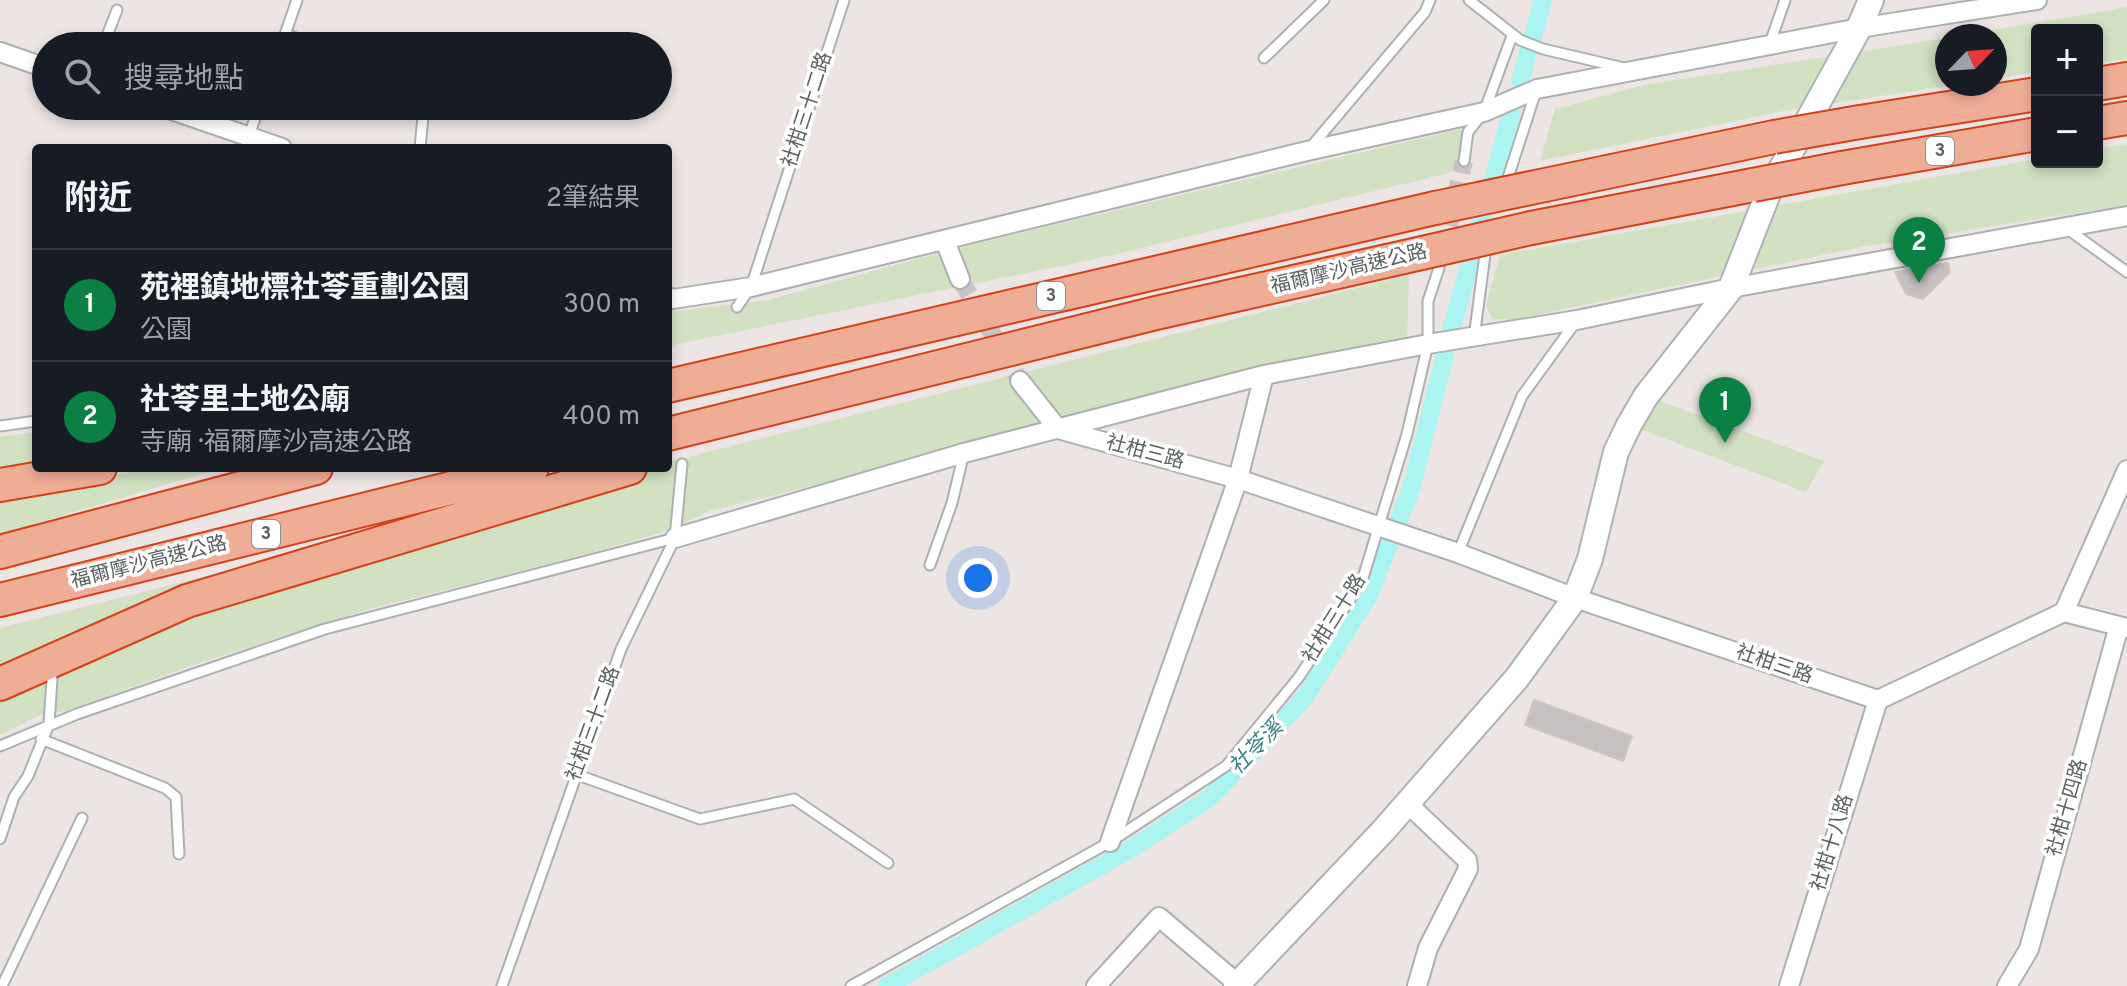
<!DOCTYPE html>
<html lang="zh-TW">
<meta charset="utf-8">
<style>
body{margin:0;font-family:Overpass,"Noto Sans TC",sans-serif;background:#20242c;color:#f1f3f6}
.controls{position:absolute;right:24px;top:24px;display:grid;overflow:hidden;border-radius:8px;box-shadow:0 4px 12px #0003}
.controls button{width:72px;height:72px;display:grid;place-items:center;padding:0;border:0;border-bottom:2px solid #363941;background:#171b24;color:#f1f3f6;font:40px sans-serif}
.compass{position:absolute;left:1935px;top:24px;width:72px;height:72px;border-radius:50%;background:#171b24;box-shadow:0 4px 12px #0003;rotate:65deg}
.you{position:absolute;left:978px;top:578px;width:28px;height:28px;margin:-20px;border:6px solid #fff;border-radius:50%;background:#1a73e8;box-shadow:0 0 0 12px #1a73e833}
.badge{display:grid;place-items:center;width:52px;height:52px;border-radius:50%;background:#0b8043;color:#fff;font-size:26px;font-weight:700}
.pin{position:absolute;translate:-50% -66px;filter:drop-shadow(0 2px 4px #0008)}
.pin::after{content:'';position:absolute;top:42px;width:28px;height:24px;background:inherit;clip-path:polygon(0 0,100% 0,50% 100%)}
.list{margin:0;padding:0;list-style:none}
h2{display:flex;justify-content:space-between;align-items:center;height:104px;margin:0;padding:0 32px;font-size:34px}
h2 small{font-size:26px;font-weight:400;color:#9ea1a6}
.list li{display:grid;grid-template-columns:52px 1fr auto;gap:24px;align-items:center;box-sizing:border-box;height:112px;padding:0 32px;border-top:2px solid #363941}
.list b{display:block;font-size:30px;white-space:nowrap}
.list p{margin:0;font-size:26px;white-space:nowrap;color:#9ea1a6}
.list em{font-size:26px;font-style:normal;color:#9ea1a6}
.icon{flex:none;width:44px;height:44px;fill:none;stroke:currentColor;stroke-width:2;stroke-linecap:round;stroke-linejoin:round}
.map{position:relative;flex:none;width:2127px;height:986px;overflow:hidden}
.search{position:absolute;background:#171b24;box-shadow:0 4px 12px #0003;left:32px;top:32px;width:640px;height:88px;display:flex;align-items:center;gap:20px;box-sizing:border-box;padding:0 28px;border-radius:44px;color:#9ea1a6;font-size:30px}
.panel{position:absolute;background:#171b24;box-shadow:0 4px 12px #0003;left:32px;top:144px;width:640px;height:328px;border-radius:8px}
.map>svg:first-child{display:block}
.green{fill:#d1e1c2}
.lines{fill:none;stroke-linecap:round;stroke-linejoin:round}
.canal{stroke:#aaf4f1;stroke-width:18}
.building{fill:#c7c0c0;stroke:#d0c5c2;stroke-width:2}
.street-tunnel{stroke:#c8c4c3;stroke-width:18;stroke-dasharray:18 9;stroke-linecap:butt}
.lane-casing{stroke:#acb0b1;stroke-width:13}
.street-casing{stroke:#acb0b1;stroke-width:22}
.secondary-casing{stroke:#adb3b4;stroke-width:28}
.highway-casing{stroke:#d4401b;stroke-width:36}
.lane{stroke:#fff;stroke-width:9}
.street{stroke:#fff;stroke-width:18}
.secondary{stroke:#fff;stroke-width:24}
.highway{stroke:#f0ad96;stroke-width:32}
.highway-bridge-casing{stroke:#d4401b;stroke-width:36;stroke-linecap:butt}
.highway-bridge{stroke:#f0ad96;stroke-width:32}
.labels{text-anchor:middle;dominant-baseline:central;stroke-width:7;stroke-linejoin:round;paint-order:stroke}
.shield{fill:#fff;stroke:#8c9091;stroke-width:2}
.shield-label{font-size:18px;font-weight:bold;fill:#5b6162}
.street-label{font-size:20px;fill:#5b6162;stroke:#fff}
.water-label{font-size:22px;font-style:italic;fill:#3d8183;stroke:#fff}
</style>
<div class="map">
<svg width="2127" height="986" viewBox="0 0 2127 986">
<rect width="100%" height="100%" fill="#ece5e3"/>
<!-- green -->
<path class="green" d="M2127,7V59L2097,63V30H2037V72L1995,79V36H1958Z
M1947,38V84H1961L1788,110L1540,161L1555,109L1644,85Z
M1469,127L1468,152L1449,173L1100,258L668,346V312L768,300L957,248Z
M2127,144V205L1861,247L1515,319H1493L1486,306L1500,255L2037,159V162H2097V149Z
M1409,275L1407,339L1254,367L1038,430L710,511L664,532L557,562L369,609L196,664L66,711L40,715L0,735V701L283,578L642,468H668V462Z
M1646,396L1824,461L1806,492L1629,425Z
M36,432V464L0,470V437Z
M153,468H222L0,534V495Z
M206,576L208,582L0,672V628Z"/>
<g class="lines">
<!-- canal -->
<path class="canal" d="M1520,81L1543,0
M1450,334L1511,115
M887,986L1131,849L1210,798L1306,696L1369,595L1411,489L1445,355"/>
</g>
<!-- building -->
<path class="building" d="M1948,263L1950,272L1923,299L1906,294L1895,272Z
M1534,700L1632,736L1623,761L1525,725Z"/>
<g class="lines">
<!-- street-tunnel -->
<path class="street-tunnel" d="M1443,252L1464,161
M960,279L1020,381"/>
<defs>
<path id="lane" d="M1469,0L1520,40L1543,49L1624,68
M285,34L318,46
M103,46L117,10
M281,46L297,0
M1769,46L1785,0
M1264,58L1324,0
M245,148L259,106
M420,148L424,106
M1310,148L1425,12L1430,0
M1464,161L1468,132L1484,112L1512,36
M1505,187L1536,91
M2066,228L2127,272
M737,307L751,287L844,0
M1474,338L1486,247
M0,426L36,421
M1458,553L1522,396L1575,323
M930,565L952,503L964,453
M41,739L165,788L176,797L179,854
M0,746L77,714L325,629L675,538
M575,774L700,819L794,799L888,863
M0,839L14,797L28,776L49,724L52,679
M2,986L82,818
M502,986L621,649L675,538L682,464
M851,986L1110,842L1226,766L1299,677L1362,581L1407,434L1428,344V301L1439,268"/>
<path id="street" d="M0,52L46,68
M160,106L282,148
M945,241L960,279
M668,297L673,299L751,287L1307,151L1484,112L1537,89L1859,28L2037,0
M1020,381L1058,429L1238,479L1458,553L1575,598L1878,700L2064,612L2127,628
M675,538L964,453L1264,375L1428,344L1577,320L1731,288L2127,216
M2064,612L2127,470
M1407,803L1467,860L1468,869L1428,948L1417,986
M1110,842L1238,479L1264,375
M1096,986L1159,917L1238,984
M1789,986L1878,700
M2007,986L2029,949L2119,626"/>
<path id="secondary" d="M1236,986L1383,831L1517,678L1575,598L1590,559L1616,452L1629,425L1646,396L1731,288L1769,191L1859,28L1871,0"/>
<path id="highway" d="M2097,84L2127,79
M1860,122L2037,94
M2097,123L2127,118
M1842,168L2037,134
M1545,185L1774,137
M1531,228L1753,185
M668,386C924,328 1179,266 1435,208
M668,434L1156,313L1422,253
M0,485L100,468
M0,552L316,468
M0,600L532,468
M0,684L187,601L630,468"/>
</defs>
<!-- lane casing -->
<use href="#lane" class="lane-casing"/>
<!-- street casing -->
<use href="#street" class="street-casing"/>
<!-- secondary casing -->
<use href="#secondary" class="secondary-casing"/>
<!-- highway casing -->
<use href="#highway" class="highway-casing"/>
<!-- lane -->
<use href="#lane" class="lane"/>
<!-- street -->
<use href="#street" class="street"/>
<!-- secondary -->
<use href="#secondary" class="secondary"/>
<!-- highway -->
<use href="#highway" class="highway"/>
<defs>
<path id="highway-bridge" d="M1774,137L1860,122
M1753,185L1842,168
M1435,208L1545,185
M1422,253L1531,228"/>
</defs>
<!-- highway-bridge casing -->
<use href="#highway-bridge" class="highway-bridge-casing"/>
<!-- highway-bridge -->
<use href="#highway-bridge" class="highway-bridge"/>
</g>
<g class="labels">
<!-- shield labels -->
<g class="shield">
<rect x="1926" y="137" width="28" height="28" rx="6"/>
<rect x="1037" y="282" width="28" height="28" rx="6"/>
<rect x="252" y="520" width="28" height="28" rx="6"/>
</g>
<g class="shield-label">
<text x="1940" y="151">3</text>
<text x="1051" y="296">3</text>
<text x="266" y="534">3</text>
</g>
<!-- street labels -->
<g class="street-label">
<text transform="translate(808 110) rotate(-72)">社柑三十二路</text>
<text transform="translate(1349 270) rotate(-13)">福爾摩沙高速公路</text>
<text transform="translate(1145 453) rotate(15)">社柑三路</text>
<text transform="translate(149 563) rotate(-14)">福爾摩沙高速公路</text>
<text transform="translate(1335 619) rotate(-58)">社柑三十路</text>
<text transform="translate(1774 665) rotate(19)">社柑三路</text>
<text transform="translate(594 724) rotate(-70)">社柑三十二路</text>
<text transform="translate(2068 808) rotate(-74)">社柑十四路</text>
<text transform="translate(1833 843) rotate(-73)">社柑十八路</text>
</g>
<!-- water labels -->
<g class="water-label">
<text transform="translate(1257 748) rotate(-46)">社苓溪</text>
</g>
</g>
</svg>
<div class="controls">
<button>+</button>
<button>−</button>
</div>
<svg class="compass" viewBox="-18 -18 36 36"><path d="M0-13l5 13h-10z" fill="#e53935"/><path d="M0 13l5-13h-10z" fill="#9ea1a6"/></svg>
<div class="you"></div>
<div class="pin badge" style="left:1725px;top:443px">1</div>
<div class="pin badge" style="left:1919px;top:283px">2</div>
<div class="search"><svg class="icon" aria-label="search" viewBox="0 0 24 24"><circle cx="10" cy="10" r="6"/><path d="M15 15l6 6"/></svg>搜尋地點</div>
<section class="panel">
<h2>附近<small>2筆結果</small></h2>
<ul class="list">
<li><span class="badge">1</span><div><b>苑裡鎮地標社苓重劃公園</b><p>公園</p></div><em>300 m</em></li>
<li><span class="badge">2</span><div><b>社苓里土地公廟</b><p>寺廟 · 福爾摩沙高速公路</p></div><em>400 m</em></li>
</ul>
</section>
</div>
